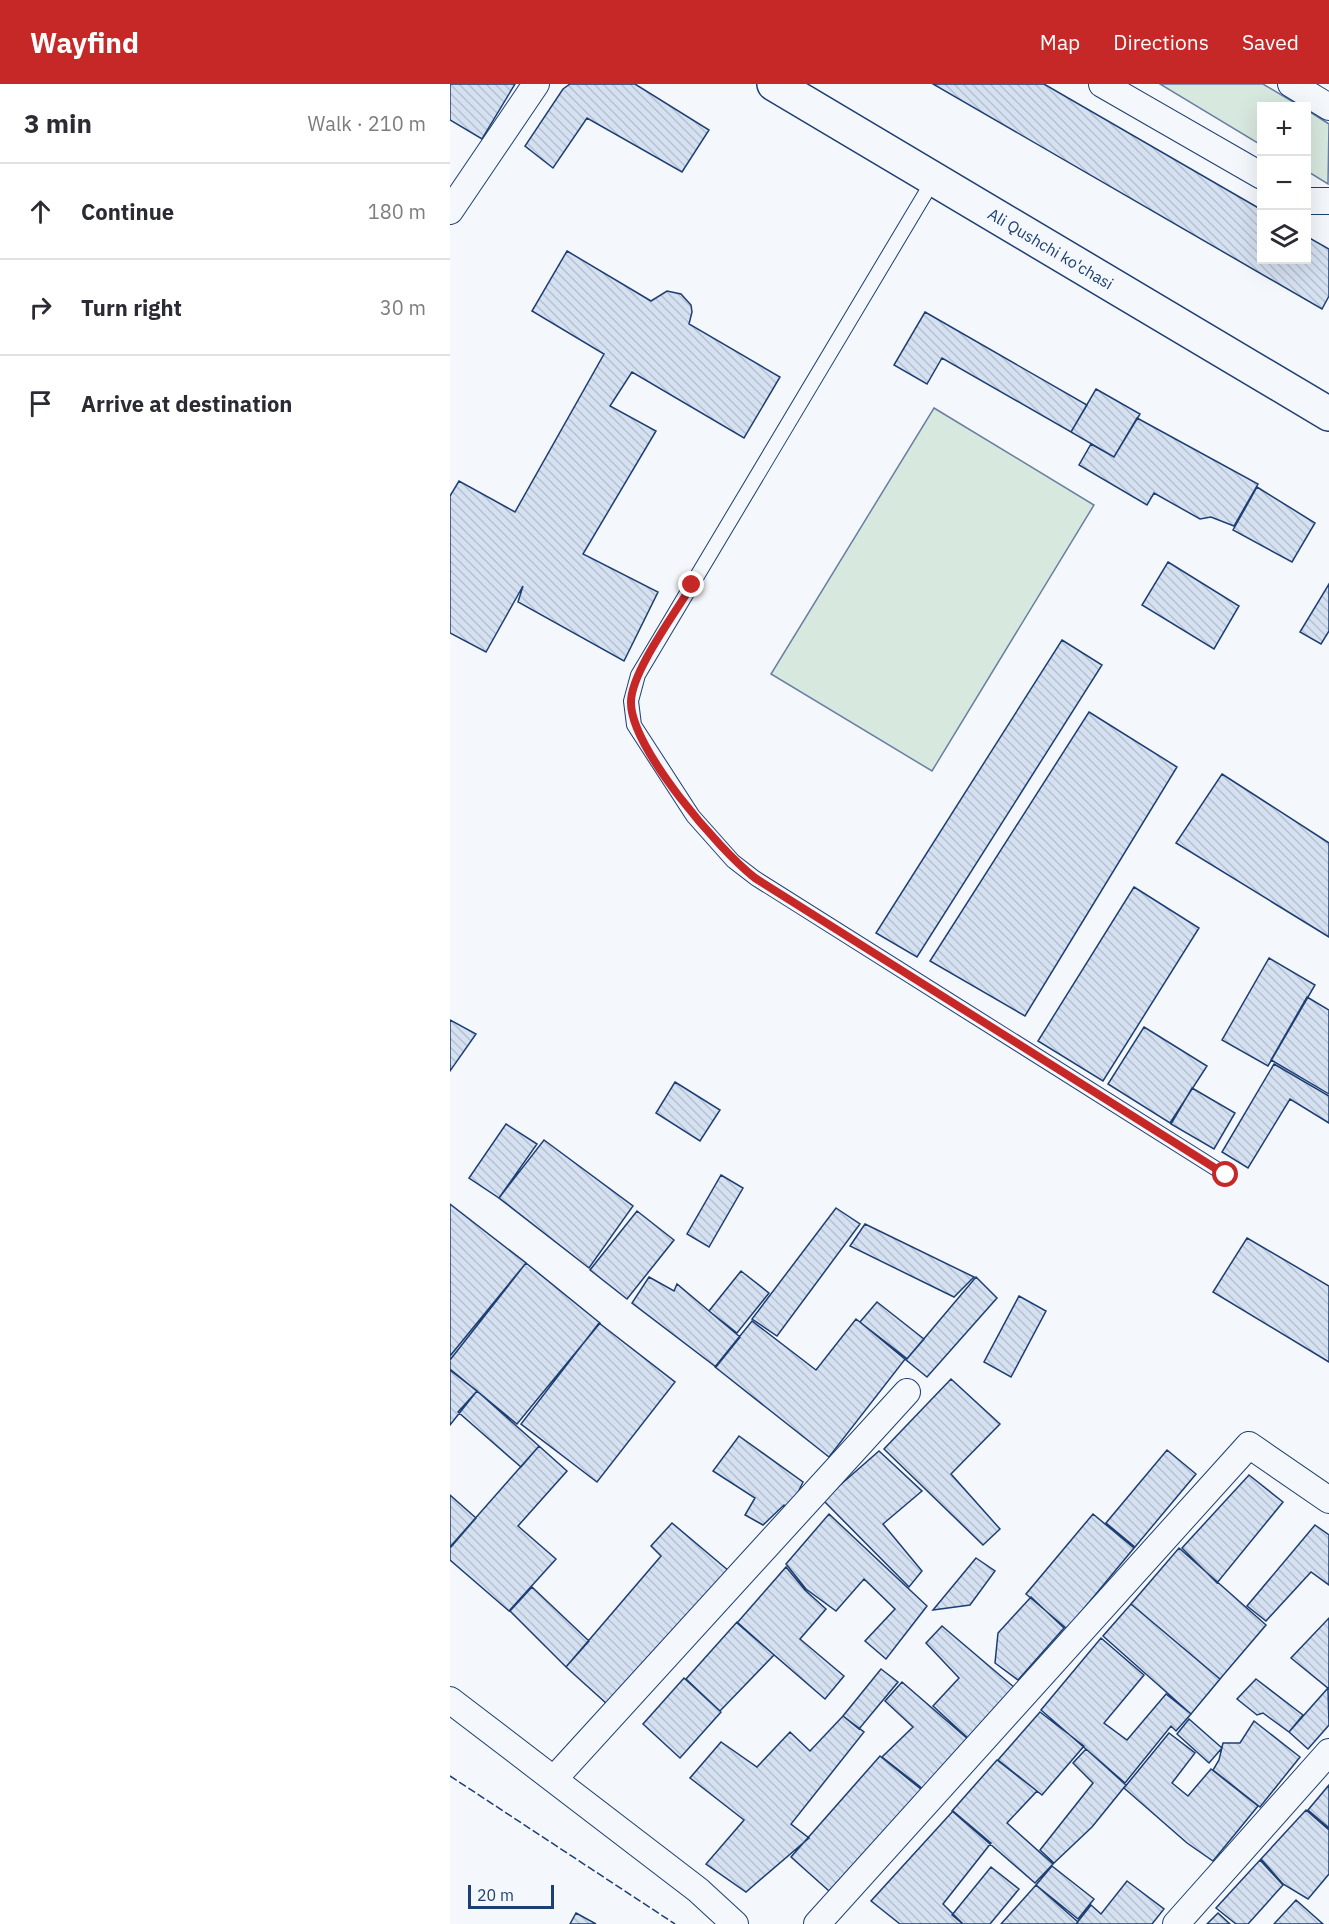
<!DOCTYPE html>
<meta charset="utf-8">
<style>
body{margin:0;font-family:"IBM Plex Sans",sans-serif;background:#f7f7f7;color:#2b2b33}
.controls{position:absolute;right:18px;top:18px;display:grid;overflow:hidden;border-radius:0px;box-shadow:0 6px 24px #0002}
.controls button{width:54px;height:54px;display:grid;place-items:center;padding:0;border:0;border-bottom:2px solid #e1e1e2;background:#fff;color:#2b2b33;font:30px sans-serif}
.scale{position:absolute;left:18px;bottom:15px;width:86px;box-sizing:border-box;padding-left:6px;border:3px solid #1d3f73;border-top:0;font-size:16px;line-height:21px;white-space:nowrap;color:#1d3f73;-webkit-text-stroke:4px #f4f7fb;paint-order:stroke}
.stop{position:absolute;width:18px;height:18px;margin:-14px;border:4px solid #c62828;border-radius:50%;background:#fff}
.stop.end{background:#c62828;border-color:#fff;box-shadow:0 2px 6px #0008}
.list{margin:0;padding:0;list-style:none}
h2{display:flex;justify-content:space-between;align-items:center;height:78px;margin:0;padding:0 24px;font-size:26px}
h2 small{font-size:20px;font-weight:400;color:#7c7c81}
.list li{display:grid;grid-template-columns:39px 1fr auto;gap:18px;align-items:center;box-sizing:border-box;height:96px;padding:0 24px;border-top:2px solid #e1e1e2}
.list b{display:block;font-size:22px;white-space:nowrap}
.list em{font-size:20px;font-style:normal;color:#7c7c81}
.icon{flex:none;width:33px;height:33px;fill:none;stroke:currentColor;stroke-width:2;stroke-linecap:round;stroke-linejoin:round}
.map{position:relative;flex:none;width:879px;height:1840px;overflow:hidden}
header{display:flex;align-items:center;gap:36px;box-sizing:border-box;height:84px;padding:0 30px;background:#c62828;color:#fff}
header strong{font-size:28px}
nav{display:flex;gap:33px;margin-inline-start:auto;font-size:21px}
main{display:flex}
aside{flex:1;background:#fff}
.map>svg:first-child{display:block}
.park{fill:#d7e8df;stroke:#687fa3;stroke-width:1.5}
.building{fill:url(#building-back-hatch);stroke:#1d3f73;stroke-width:1.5}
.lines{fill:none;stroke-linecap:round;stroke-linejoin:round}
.lane-casing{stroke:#1d3f73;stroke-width:16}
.street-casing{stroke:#1d3f73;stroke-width:28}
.secondary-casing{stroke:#1d3f73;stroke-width:36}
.lane{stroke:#f4f7fb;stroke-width:14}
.street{stroke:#f4f7fb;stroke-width:26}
.secondary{stroke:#f4f7fb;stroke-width:33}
.fence{stroke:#1d3f73;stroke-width:1.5;stroke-dasharray:8 3;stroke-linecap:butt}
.route{stroke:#c62828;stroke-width:8}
.labels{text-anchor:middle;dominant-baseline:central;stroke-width:4.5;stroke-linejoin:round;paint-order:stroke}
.street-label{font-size:16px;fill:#1d3f73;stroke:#f4f7fb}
</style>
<header>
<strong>Wayfind</strong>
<nav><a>Map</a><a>Directions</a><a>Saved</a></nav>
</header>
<main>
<aside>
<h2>3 min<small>Walk · 210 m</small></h2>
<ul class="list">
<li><svg class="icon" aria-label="ahead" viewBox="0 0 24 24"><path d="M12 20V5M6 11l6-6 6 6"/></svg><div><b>Continue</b></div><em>180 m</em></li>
<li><svg class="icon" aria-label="right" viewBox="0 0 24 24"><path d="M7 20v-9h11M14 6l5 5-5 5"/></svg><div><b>Turn right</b></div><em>30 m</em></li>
<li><svg class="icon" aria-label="arrive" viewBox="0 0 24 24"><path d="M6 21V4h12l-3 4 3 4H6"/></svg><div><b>Arrive at destination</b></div></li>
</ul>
</aside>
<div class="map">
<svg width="879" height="1840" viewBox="0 0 879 1840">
<defs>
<pattern id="building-back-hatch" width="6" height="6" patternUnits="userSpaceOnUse" patternTransform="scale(1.5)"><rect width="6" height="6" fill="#d5e0f0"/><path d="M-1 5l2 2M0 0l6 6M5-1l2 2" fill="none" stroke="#b6c1d1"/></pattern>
</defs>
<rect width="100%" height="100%" fill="#f4f7fb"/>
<!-- park -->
<path class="park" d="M710,0H813L850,22H812L811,61Z
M857,26L879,40L878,100L857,87Z
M484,324L644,421L482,687L321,590Z"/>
<!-- building -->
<path class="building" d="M0,0H65L32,55L0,36Z
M120,0H185L259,46L232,88L137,34L103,84L75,62L113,5Z
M483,0H594L812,126V176H856V152L879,165V212L872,225Z
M117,167L201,217L217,207L231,210L241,221L242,228L239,240L330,293L294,354L182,288L160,322L206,347L133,470L208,508L174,577L68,518L73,502L36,568L0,549V412L9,397L65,428L154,270L82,227Z
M475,228L637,321L621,348L492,274L477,300L444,281Z
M646,305L690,330L664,373L621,348Z
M687,334L808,400L784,442L761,433L750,435L704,409L697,421L629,381L641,360L664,373Z
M807,403L865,439L842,478L783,446Z
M718,478L789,522L764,565L692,521Z
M879,500V547L871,560L850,548Z
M612,556L652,581L467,873L426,849Z
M639,628L727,683L575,932L480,877Z
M772,690L879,759V853L726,759Z
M684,803L749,844L653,997L588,957Z
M819,874L865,901L818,982L772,956Z
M857,913L879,926V1010L821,976Z
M0,936L26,950L0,987Z
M694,943L757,982L720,1039L658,1000Z
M824,980L879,1012V1039L840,1015L798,1084L772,1068Z
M225,998L270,1026L250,1057L206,1029Z
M742,1004L785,1029L764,1065L721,1040Z
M56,1040L87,1060L49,1114L19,1094Z
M94,1056L183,1122L139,1184L49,1114Z
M271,1091L293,1104L259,1163L237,1150Z
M0,1120L76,1179L0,1276Z
M386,1124L410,1140L327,1252L302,1235Z
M187,1127L224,1156L177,1215L140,1186Z
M415,1140L524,1193L504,1213L400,1162Z
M797,1154L879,1202V1278L763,1208Z
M76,1179L150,1239L67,1340L0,1285V1272Z
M291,1187L319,1209L287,1249L259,1227Z
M199,1193L224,1207L227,1200L290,1253L266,1283L182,1219Z
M526,1193L547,1214L477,1293L456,1276Z
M569,1212L596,1227L561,1293L534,1278Z
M427,1218L474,1255L456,1276L410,1238Z
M406,1235L456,1274L379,1373L265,1283L302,1237L366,1286Z
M149,1239L225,1298L147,1398L71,1340Z
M0,1286L27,1307L0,1341Z
M501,1295L550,1340L501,1390L550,1445L533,1461L434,1365Z
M27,1307L89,1362L71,1383L8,1328Z
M289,1352L353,1398L339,1427L334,1421L313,1441L295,1431L305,1414L263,1387Z
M89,1362L117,1387L68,1442L106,1475L59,1527L0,1476V1463Z
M717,1366L746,1390L685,1463L656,1439Z
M429,1367L472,1407L433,1440L472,1487L459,1503L373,1416Z
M799,1391L833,1418L767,1499L732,1464Z
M0,1411L26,1434L0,1464Z
M379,1430L477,1522L436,1575L415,1557L445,1525L414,1495L386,1527L356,1505L336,1480Z
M643,1430L684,1464L617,1545L576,1510Z
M222,1439L279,1487L157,1620L116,1583L211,1472L201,1462Z
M865,1441L879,1451V1501L861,1488L816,1537L797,1522Z
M729,1464L816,1541L770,1595L681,1520Z
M526,1474L545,1487L520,1521L483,1526Z
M336,1483L355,1506L376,1525L350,1555L394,1592L375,1615L287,1539Z
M82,1503L139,1557L116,1583L60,1527Z
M581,1513L614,1544L568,1596L545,1579L548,1549Z
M681,1520L770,1595L741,1630L653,1552Z
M879,1534V1605L841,1574Z
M287,1538L324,1571L270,1627L236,1595Z
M492,1542L565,1604L520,1656L483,1622L509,1594L476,1559Z
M651,1554L694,1591L654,1639L677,1656L716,1610L741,1630L726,1647L721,1642L675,1699L591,1626Z
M431,1585L448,1598L409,1645L393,1632Z
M234,1594L271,1628L230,1674L193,1640Z
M806,1595L853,1631L839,1648L813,1629L807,1631L787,1615Z
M452,1598L519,1656L473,1705L432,1673L463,1643L435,1617Z
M878,1604L879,1641L858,1665L839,1648Z
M590,1628L634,1662L592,1711L548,1676Z
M393,1632L414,1648L341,1740L359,1754L296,1808L256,1780L294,1736L240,1694L271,1658L307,1683L340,1648L360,1667Z
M739,1635L772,1664L759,1679L727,1650Z
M804,1637L850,1673L810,1723L763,1686L769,1676L773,1659H790Z
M719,1649L745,1669L722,1699L738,1712L761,1685L808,1722L763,1777L737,1759L674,1704Z
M636,1665L676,1701L642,1743L604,1779L590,1766L643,1699L623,1679Z
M430,1672L472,1706L379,1807L341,1773Z
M547,1676L587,1707L557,1739L603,1780L585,1799L502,1727Z
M879,1701V1744L858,1726Z
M856,1726L879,1746V1790L858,1815L833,1800L811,1775Z
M503,1727L541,1759L493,1820L513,1840H450L421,1817Z
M810,1776L833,1801L798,1840H786L766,1824Z
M602,1782L644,1815L628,1835L586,1801Z
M541,1783L569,1805L540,1840H513L502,1831Z
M677,1797L714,1825L702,1840H626L641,1821L651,1830Z
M586,1801L628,1838L626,1840H551Z
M846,1816L873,1840H824Z
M126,1829L146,1840H120Z
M768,1829L780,1840H757Z"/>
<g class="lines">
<defs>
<path id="lane" d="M484,95L188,591L181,617L184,641L243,732L283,777L305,794L776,1091"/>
<path id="street" d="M652,0L812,92
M841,0L879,23
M856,117H879
M0,127L86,0
M0,1616L248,1806L285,1840
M105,1694L457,1308
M367,1840L799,1361L879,1416
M726,1840L879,1668"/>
<g id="secondary">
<path id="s1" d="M324,0L879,330"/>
</g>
</defs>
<!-- lane casing -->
<use href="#lane" class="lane-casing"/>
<!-- street casing -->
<use href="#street" class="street-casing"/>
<!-- secondary casing -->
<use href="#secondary" class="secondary-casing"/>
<!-- lane -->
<use href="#lane" class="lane"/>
<!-- street -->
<use href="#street" class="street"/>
<!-- secondary -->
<use href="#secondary" class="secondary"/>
<!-- fence -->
<path class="fence" d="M0,1692L225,1840"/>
</g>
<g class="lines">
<!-- route -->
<path class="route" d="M242,501C226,528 181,588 181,618C180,663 269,766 305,794L776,1091"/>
</g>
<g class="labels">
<!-- street labels -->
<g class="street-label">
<text stroke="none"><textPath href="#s1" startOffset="322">Ali Qushchi ko'chasi</textPath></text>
</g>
</g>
</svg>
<div class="controls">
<button>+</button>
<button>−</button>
<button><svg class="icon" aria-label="layers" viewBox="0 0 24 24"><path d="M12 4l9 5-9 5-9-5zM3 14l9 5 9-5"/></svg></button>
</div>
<div class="scale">20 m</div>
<div class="stop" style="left:776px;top:1091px"></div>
<div class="stop end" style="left:242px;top:501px"></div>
</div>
</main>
